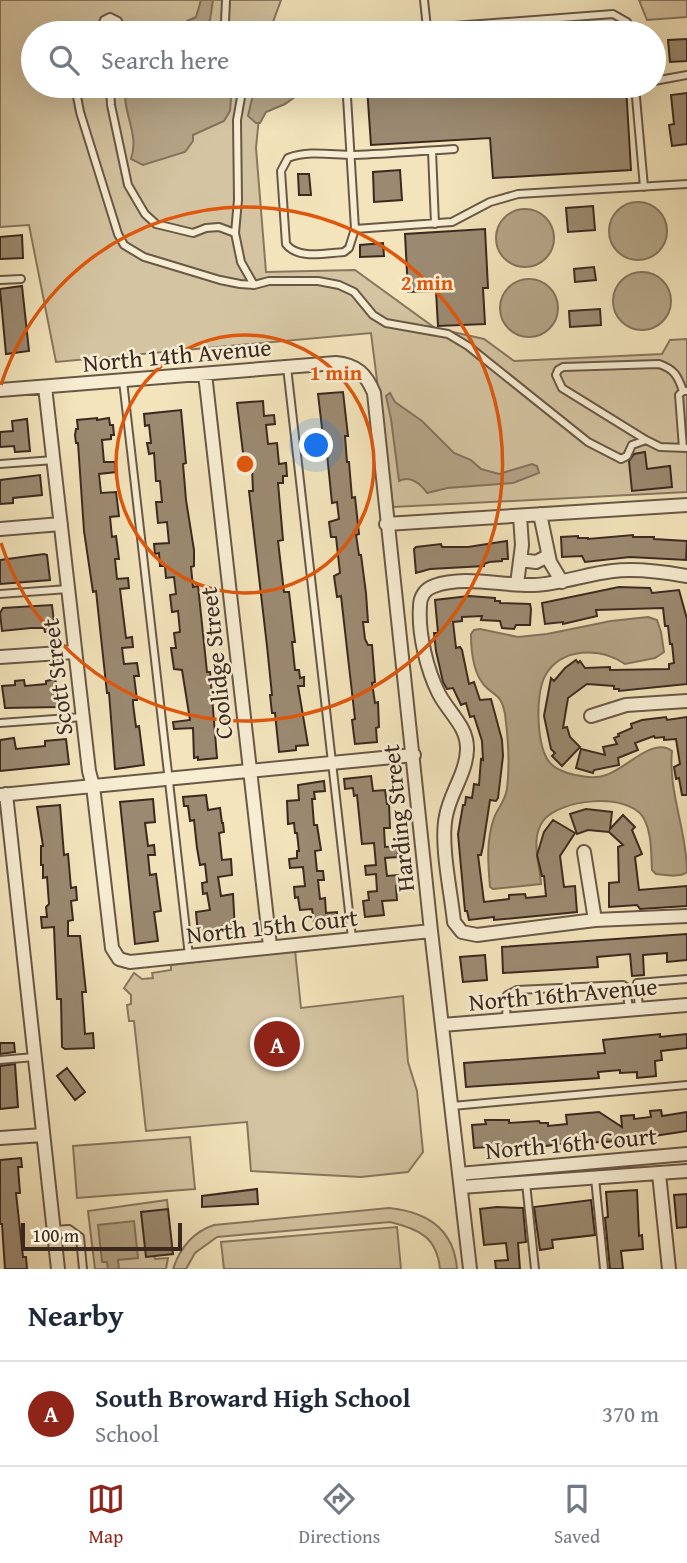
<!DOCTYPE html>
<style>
body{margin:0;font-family:"Gentium Book Plus",serif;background:#f6f6f7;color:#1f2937}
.scale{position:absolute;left:21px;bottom:18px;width:161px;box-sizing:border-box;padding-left:7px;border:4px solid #3b2920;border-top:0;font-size:19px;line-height:24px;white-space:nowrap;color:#3b2920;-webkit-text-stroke:5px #f7edd3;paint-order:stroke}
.you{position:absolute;left:317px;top:446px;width:24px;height:24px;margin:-18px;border:5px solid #fff;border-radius:50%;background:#1a73e8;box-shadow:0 0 0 10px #1a73e833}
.badge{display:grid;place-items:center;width:46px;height:46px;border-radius:50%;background:#8f2418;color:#fff;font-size:23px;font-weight:700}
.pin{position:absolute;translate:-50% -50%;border:4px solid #fff;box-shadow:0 2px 7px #0006}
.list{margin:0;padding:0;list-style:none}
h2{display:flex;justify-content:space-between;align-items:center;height:91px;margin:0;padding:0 28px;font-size:30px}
h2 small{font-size:23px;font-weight:400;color:#747a83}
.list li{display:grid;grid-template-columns:46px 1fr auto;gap:21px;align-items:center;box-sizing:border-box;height:105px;padding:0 28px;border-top:2px solid #e0e1e3}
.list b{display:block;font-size:26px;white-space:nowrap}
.list p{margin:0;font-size:23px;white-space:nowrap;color:#747a83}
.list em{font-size:23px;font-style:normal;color:#747a83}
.icon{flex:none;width:38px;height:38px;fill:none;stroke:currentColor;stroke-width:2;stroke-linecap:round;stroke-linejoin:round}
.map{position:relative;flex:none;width:687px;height:1269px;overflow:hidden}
.search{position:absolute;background:#fff;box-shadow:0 7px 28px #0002;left:21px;right:21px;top:21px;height:77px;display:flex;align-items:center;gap:18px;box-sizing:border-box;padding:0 24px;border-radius:38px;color:#747a83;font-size:26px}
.sheet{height:196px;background:#fff}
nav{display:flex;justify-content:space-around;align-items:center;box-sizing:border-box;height:98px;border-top:2px solid #e0e1e3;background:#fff;font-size:19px;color:#747a83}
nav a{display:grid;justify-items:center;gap:4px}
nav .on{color:#8f2418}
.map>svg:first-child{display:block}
.green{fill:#d4c4a1;stroke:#887660;stroke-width:2}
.water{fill:#b4a486;stroke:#84735d;stroke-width:2}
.building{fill:#9b8a71;stroke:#3b2920;stroke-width:2}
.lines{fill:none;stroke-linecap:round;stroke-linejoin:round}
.service-casing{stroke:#695847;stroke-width:10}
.minor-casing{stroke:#695847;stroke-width:16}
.service{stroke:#f7edd3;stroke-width:6}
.minor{stroke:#f7edd3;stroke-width:12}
.ring{fill:none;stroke:#df570d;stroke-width:3.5}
.labels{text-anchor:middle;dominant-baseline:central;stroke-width:5;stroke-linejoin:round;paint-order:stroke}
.street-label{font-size:24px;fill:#3b2920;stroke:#f7edd3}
.centre{fill:#df570d;stroke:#f7edd3;stroke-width:3.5}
.ring-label{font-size:21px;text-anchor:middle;font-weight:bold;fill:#df570d;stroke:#f7edd3;stroke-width:5;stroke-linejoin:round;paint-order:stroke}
</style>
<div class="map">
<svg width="687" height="1269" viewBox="0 0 687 1269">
<rect width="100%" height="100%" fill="#f3e4bb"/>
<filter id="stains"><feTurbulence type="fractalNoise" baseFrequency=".00286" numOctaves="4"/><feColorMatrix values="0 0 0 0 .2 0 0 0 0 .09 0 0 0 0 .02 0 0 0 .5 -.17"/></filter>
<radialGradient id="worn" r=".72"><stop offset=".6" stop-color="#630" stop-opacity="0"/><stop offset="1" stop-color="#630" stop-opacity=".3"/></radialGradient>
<!-- green -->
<path class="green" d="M0,0H281L269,33H33V86H262L256,148L266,272L355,270L435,328L484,339L514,361L662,354L670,340L687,339V492L393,507L371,333L56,362L29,225L0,227Z
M639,0H687V17L647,20Z
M295,950L301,1008L403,996L408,1062L417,1091L423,1152L408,1172L361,1177L251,1171L247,1122L146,1131L134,1021H129L127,1005L131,1004V995L124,988L134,973L142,979L153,978L152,973L171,970V965Z
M190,1137L195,1189L77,1198L73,1146Z
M167,1200L168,1209L154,1256L155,1259L168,1258L166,1269H95L88,1211Z
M389,1208C428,1212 454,1229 457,1269H440C437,1237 419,1229 390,1222L217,1237L195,1253L186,1269H173C180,1248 193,1232 214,1225Z
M397,1227L401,1269H224L221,1242Z"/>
<!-- water -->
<path class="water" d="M201,0H213L208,33H184L187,21L196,17Z
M126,86H232L230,111L224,121L193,135V141L185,152L143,165L131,159C140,133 121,112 126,86Z
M255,86H310L285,104L266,112L260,123H256L248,116Z
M609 231a29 29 0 1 1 58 0a29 29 0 1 1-58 0Z
M496 238a29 29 0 1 1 58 0a29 29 0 1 1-58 0Z
M613 301a29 29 0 1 1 58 0a29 29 0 1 1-58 0Z
M500 308a29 29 0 1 1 58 0a29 29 0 1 1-58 0Z
M390,393L395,402L422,421L454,453L471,460L481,469L499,474L532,464L537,466L539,473L513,483L447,488L427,493C421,484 410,475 399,481L391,419L386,396Z
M648,617L657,620L661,632L664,652L655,658L625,664C601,647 561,647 545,676C535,694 536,749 551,764C557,770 566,773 575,775C586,777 595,779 606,775C626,769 653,736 672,751C668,792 687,831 687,872C679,878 666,875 656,874L652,870C651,853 652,832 643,817C627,792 559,799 543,821C530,839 540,864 541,884L493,889L490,887C488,863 486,841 494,818C498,808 505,801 507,789C510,765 508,737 505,714C501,693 495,697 484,685C473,672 471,650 471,634L474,630L480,629L518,637L547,634L611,621Z
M134,1221L138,1258L118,1260L119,1269H108L107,1262H102L98,1225Z"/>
<!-- building -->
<path class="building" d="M687,39V61L670,62L668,40Z
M626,86L631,170L493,178L490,138L371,145L367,87Z
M687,93V144L672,146L669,125L674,124L671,95Z
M400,170L402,200L374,202L373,172Z
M298,174H309L311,195H299Z
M593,206L595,230L568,232L566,208Z
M485,229L488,288H483L485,324L438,326L436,291L408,292L405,234Z
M22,235L23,258L0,259V237Z
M383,243L384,256L360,257V245Z
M594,267L596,280L575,282L574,269Z
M22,286L29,351L6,354L0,289Z
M600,309L601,325L570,327L569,311Z
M343,392L348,436H345L347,462H349L352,498L355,497L359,534L356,535L359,555H361L366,593L368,622H363L365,639L368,645H372L375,682L372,683L375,703L378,702L379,727L376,728L377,742L355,744L352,720L355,719L341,596L337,597L334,576L340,573L336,537H331L329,522L339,519L337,502L332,503L326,444L324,445L318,394Z
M263,401L264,416L274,415L275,424L266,425L268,444L277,443L279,464L286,463L287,476H283V483H278L283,540L278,541L284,592H289L295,642H292L295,670H299L300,678L304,677V686H298L308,745L296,746V750L279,752L275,713H272L270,695H272L267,646L249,491H253L252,468L245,469L237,403Z
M181,410L186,463L183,464L186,500L194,550V566L191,567L193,587L198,586L207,672H210L217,758L198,760V757L194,758L193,728L174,729L173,722L190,720L182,670L174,669L171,648H176L174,633L180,632L178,611L172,612L170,595L176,594L174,577L166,578L165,566H160L159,553L155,554L154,544L169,543L167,522L158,523L156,502H162L160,481H156L154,453L149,454L147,443H151L149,425L145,426L144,414Z
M97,418V420L109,418L110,425H113L114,435H111V439L102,440L104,462H115L116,472L99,474L101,493L116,492L119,516L110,517L112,537L116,536L119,559H115L117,579L128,578L129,588L120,589L126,638L132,637L133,647L122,648L124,664L137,663L139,676H134L137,700H133V704L136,727L139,726L144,765L115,769L109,693H107L96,591L93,592L84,531L78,443H76L75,435L76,429H78L77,420Z
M27,419L30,451L15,452L14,446L0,447V432L13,431L12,421Z
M645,452L647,469L670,466L672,487L632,491L629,461L634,454Z
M40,475L42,495L13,498V503L0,504V480Z
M633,535V537H654V539L687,541L686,560L630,557L585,562L582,556L562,557L561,537L578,536V538H588V539Z
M507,541L508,559H502V561L489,562L484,564V566L430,569L416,573L414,549L416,547L441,544L442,547H468Z
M44,554L47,555L50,580L0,584V560Z
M619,587L650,588L652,593L679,590L687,619V684L619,691V689H614V686L587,684L568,698L563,728L567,727L570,737L580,747L562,766L552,756L555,753L551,749L544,716L551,678L554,681L565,668L576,660L578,663L580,661L585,668L610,667V670L669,669V664L674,663L672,644H670L668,626H665L663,608L596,610L597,616L563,624V622L545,624L542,603Z
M469,596L495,598V601H500V603L530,604L531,609L530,625H516L514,629L502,628L500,621L481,620L482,616L462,617V621L453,622L456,648L460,647L462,650L469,684L474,682L480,700L491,699L502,740L503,756L498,798L496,801L490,800L483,846L481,855H478L484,902L509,899V895L525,894L526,898L546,896L544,876H542L537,855L544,832L553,820L575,833L560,856L564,887L575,886L577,912L494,920V917L469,920L467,911H465L458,834L463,805H465L466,797L472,798L474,784L479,785L481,759L483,760L482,741L474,716L470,717L466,703L461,705L453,688L447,689L443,682L436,651L434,633H438L435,600Z
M52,605L55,631L45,632L44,628H31L2,631L0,613L3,608Z
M55,679L60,702L58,707L5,708L2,686L15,685V681L24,680L25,686L46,684V681Z
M666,717L667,720L687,717V795H682L679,778L676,779L674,767L680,764L676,739L664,740V737L655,738L654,736L635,743L638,750L618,758L619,765L594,770L593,773L576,768L581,749L605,755L603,747L617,744L614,738L619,736L618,734L632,728L631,724L642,720Z
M14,738L16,749L45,746V741L66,739L69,764L0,771V740Z
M371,776L373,791L385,790L387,804H389L390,828H384L385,847L397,846L398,857L385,858L387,876L398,875L399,886H396L397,900L382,901L384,915L365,917L363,901L369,900L368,892L377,891L376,874L366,875L365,866L376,865L374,843L362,844L357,795L354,796L353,788L345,789L344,779Z
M324,781L325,791L314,792L315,799H312L314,825H317L321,850L315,851L317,871H323L324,880H318L320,899L325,898L326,913L337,912V921L314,923L312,909L300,910L298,897L295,898L294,887L305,886L303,867L290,868L289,859L297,858V851H299L297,833H295L294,823L288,824L287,801L299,800L298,785Z
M206,795L208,810L220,808L222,823H223L224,832L219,833L222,860L231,859L232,875L218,877L221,896L233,894L235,931L198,935L196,912L210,910L207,893L203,894L202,883L207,882L205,864L200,865L197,848L194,820L190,821L188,806H184L183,797Z
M153,799L155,822L145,823L148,846L154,845L155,855H148L150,875L156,874L161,911L154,912L158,941L135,944L120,802Z
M60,805L64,855L68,854L71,888L76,887L77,900L71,901L73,920L68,921V936H80L86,992H82L85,1034L93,1033L94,1048L65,1049L62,1047L61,999H57L54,927L42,928L41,917H47L46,907L49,904L47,877L43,878V865H41V846H43L37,807Z
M586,809L612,812L610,829L623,815L635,827L632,830L642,854L635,857L639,890L687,886V906L640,909L637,905L609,907V883L619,882L618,847L623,845L609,832L588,830L577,834L570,814Z
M687,934V960L667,962V953L643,955L644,975L632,976L630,954L597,957L598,967L503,973L502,947Z
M485,955L487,980L463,982L460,957Z
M660,1034V1037L687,1034V1048L661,1051L662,1060L655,1061L656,1076L637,1078V1072L620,1073V1070L598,1072L599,1078L466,1087L464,1063L605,1053L603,1040Z
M0,1043H14L15,1052L0,1054Z
M15,1064L18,1107L0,1109V1066Z
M67,1068L85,1092L75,1100L57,1076Z
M661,1110L662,1116L687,1112V1131L621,1141L559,1144L533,1148V1144L474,1148L472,1125L486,1124L485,1120H509V1123L539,1121L540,1123H548V1126L567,1124L566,1115L599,1112L622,1127L621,1116L634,1115V1119L651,1117L650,1111Z
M21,1158L22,1167H18L20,1193H16L23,1257H26L27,1269H5L2,1224H0V1160Z
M257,1189L258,1204L202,1207V1196Z
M637,1190L639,1236L642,1235L643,1249L621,1251L623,1269H610L605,1218L608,1217L606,1192Z
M687,1194V1227L677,1228L674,1195Z
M591,1200L595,1235L552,1240L553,1248L540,1250L534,1207Z
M497,1207L523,1208L526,1242L518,1243L520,1269H496L495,1261L508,1260L506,1243L484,1245L480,1209Z
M168,1209L173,1254L146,1257L141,1212Z"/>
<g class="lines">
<defs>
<path id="service" d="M226,0L225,22L228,33
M424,0L427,28L613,14L627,22L631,33
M99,33L104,20L110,17L118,21L122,33
M654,81L687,75
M75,86L80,112L118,234L124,245L144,257L220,280L240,284L254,285L269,281H318L339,285L354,292L373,315L386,323L448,334L468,346L588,442L621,459L627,456L632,445L646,440
M110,86L111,105L128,185L145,214L156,224L193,233L206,228L219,227L235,233L241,262L254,285
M351,86L347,97L355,229L452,222L490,202L518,194L687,184
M635,86L644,187
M432,151L435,224
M355,229L349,248L344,252C326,253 298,260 286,244L281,171L288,158C309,150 332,155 354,155C387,154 420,151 454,149
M235,233L238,200L237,120L243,86
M0,280L21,279
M287,367L352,938
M123,381L189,956
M687,391H683C678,376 674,369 659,364L563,367L558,370L556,375L562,388L646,440L660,447L687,448
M683,448L679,395L683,391
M0,464L54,460
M0,594L68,589
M0,723L83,717
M639,1009L637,983L687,979
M506,1020L507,995L517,990L623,985L626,987L629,1009
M0,1060L34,1057
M452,1106L687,1085
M595,1178L604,1269
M526,1183L535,1269
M54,1230L69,1229L80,1237L83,1269"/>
<path id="minor" d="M205,374L270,946
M45,387L89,771L93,786L112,948L119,959L130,962L431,931
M0,390L336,363C357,365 366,374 374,393L431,931L470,1269
M540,514L550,562L562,582
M386,524L687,505
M0,529L61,524
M520,560L536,562L548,556
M687,576C664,572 636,568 613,571C586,574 561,584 534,585C503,586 464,575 434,586C425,589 420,597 420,606C418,634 427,670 439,694C449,713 468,727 467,750C466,774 450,793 446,816C440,844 451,892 454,922L462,932L477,935L595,920L687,916
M517,584L522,545L520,516
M0,657L75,652
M591,716L626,705L687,701
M6,794L58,1269
M0,795L414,755
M584,852L595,920
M442,1025L687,1005
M0,1138L43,1135
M459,1174L687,1154
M659,1174L669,1269
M461,1187L687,1171"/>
</defs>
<!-- service casing -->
<use href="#service" class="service-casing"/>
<!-- minor casing -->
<use href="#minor" class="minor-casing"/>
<!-- service -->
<use href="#service" class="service"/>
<!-- minor -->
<use href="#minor" class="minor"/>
</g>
<!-- distance rings -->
<g class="ring">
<circle cx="245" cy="464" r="129"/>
<path d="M1 385A257 257 0 1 1 1 543"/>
</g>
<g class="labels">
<!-- street labels -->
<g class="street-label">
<text transform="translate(177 355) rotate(-5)">North 14th Avenue</text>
<text transform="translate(216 663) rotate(-96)">Coolidge Street</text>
<text transform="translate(57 677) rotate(-97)">Scott Street</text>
<text transform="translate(398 818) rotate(-96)">Harding Street</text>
<text transform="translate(272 926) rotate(-6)">North 15th Court</text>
<text transform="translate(563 994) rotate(-5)">North 16th Avenue</text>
<text transform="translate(571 1143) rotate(-5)">North 16th Court</text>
</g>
</g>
<circle cx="245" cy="464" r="10" class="centre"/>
<g class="ring-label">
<text x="427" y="290">2 min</text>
<text x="336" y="380">1 min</text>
</g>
<rect width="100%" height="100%" filter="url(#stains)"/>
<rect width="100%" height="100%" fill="url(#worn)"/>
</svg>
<div class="scale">100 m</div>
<div class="you"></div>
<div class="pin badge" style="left:277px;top:1044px">A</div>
<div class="search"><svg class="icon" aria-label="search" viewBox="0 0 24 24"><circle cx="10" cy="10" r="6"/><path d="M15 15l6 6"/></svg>Search here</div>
</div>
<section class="sheet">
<h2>Nearby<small></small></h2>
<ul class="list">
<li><span class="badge">A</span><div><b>South Broward High School</b><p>School</p></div><em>370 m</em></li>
</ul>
</section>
<nav>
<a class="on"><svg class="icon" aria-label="map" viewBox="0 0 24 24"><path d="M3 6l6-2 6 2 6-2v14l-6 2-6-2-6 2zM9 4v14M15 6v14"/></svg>Map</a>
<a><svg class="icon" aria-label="directions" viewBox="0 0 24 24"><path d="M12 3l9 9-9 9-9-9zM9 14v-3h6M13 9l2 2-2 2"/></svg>Directions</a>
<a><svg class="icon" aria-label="saved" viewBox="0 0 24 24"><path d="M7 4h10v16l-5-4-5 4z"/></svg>Saved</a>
</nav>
